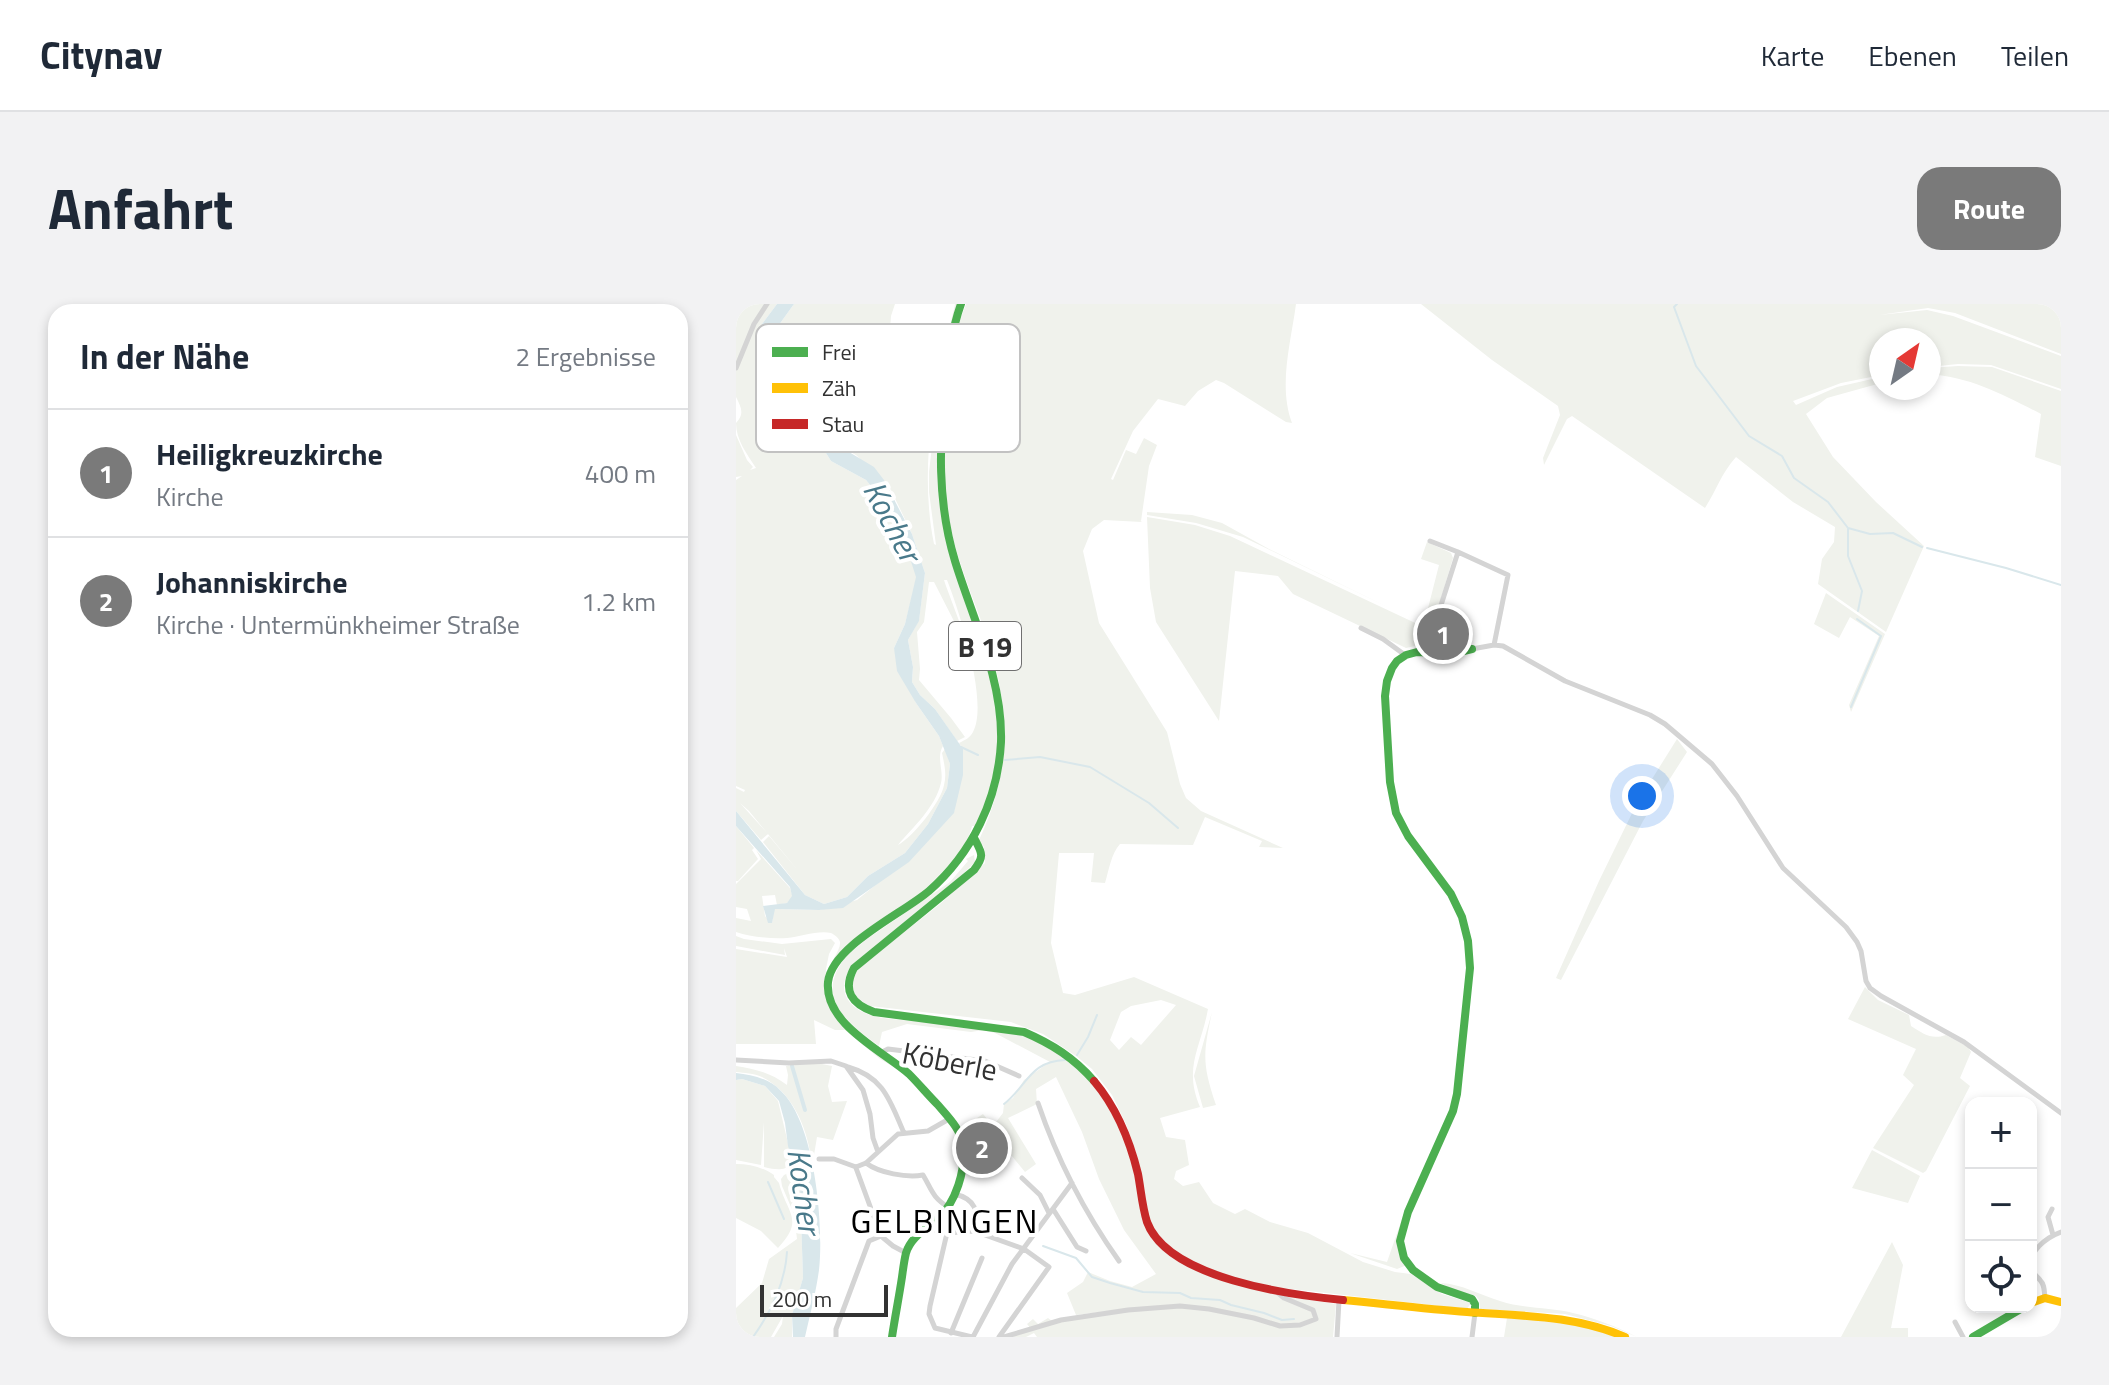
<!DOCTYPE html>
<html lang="de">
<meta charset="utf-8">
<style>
body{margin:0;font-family:"Titillium Web",sans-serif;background:#f2f2f3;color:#1f2937}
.controls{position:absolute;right:24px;bottom:24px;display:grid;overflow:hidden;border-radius:16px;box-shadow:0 4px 12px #0003}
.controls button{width:72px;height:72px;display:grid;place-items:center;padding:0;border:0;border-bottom:2px solid #e0e1e3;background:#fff;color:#1f2937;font:40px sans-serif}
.compass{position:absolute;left:1133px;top:24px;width:72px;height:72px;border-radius:50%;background:#fff;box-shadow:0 4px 12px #0003;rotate:34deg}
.scale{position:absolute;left:24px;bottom:20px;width:128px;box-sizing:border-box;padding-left:8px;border:4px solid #323232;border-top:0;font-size:22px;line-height:28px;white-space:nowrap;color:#323232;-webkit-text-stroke:6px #fff;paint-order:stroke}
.you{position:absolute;left:906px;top:492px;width:28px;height:28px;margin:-20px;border:6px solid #fff;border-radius:50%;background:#1a73e8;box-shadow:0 0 0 12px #1a73e833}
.badge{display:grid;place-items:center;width:52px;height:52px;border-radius:50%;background:#7a7a7a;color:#fff;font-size:26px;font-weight:700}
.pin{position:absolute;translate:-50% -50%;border:4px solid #fff;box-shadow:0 2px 8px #0006}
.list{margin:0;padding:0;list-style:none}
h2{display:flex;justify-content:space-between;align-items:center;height:104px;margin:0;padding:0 32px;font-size:34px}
h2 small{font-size:26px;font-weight:400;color:#747a83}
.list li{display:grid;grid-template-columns:52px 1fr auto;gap:24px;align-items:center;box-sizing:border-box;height:128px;padding:0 32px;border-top:2px solid #e0e1e3}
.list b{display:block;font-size:30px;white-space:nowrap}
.list p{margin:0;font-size:26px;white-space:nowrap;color:#747a83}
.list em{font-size:26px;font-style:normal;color:#747a83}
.icon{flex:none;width:44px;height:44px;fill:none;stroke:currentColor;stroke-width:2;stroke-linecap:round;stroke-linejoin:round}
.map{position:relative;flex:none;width:1325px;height:1033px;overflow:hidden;border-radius:24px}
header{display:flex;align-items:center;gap:48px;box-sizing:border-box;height:112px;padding:0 40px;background:#fff;border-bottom:2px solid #e0e1e3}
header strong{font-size:38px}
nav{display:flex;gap:44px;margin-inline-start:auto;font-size:28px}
.intro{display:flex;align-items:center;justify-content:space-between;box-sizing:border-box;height:192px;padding:0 48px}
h1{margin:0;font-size:56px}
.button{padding:20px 36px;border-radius:24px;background:#7a7a7a;color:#fff;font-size:28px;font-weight:700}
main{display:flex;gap:48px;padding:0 48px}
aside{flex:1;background:#fff;border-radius:24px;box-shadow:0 4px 12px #0003}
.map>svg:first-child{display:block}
.green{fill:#f0f2ec;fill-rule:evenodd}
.water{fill:#d9e7eb}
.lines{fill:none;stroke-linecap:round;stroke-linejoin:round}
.stream{stroke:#d9e7eb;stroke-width:2}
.canal{stroke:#d9e7eb;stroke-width:4}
.street{stroke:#d4d4d4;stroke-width:5}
.fast{stroke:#4caf50;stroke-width:8}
.slow{stroke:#ffc107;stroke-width:8}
.jam{stroke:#c62828;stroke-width:8}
.labels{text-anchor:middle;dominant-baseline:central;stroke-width:8;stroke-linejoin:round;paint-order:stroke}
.shield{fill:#fff;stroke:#707070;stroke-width:2}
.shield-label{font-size:28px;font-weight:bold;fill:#323232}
.street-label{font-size:30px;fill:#323232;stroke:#fff}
.water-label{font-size:32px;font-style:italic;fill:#49798a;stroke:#fff}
.quarter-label{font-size:34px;letter-spacing:2px;fill:#000;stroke:#fff}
.key{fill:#fff;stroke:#c2c2c2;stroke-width:2}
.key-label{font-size:22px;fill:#323232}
</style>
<header>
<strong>Citynav</strong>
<nav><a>Karte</a><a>Ebenen</a><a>Teilen</a></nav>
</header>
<div class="intro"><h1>Anfahrt</h1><a class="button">Route</a></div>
<main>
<aside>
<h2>In der Nähe<small>2 Ergebnisse</small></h2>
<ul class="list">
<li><span class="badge">1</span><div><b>Heiligkreuzkirche</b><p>Kirche</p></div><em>400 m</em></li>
<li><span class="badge">2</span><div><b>Johanniskirche</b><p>Kirche · Untermünkheimer Straße</p></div><em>1.2 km</em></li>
</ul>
</aside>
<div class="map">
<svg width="1325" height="1033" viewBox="0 0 1325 1033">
<rect width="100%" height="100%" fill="#fff"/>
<!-- green -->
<path class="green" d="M0,0H41L26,20L25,63L44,76L95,157L130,176L149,199L170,242L181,273L169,320L158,344L180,399L203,432L207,442C200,453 208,467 205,479C199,504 177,523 162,541C177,533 205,498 208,481C211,470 208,459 206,449L209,445L214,460L211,484L192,520L169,549L132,572L111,593L88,600L69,591L27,538L33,532L64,569L13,507L4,499L32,530L25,536L0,507V484L8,488L9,486L0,482V176L6,172L0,173V131L11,156L17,163L14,166L20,164C11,150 0,136 0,119C9,110 5,103 0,93Z
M58,0H159L155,12L153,38L205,49C195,113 185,176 198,240L200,241L193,188V168L207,49L218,5L219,0H222L202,188L254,367L263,419L260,456L255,485L240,522H236C228,564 127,637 92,667C94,658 105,646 104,638C103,634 99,631 95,629C82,626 64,633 51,634C35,635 15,633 0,628V614L15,617L11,605L0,603V580L25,555L20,546L54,584L57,593L51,599L41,601L39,591L26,592L29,612L36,619L38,605L83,606L121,596L142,579L218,508L227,445L223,439C229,436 234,434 237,428C253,399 223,306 211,276H208L210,282L226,325L223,327L198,278H193L188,318L181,328L184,365L183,376L215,414L229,433L221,437L199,405L184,391L176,378L177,363L172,336L183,316L189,269L176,230L155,186L120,151L103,142L67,84L39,53L35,32Z
M230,0H560C555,38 542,82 556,119L550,118L488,79L480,76L462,87L449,102L422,95L397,127L375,175L377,176L390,146L400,150L408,134L421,141L413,162L405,217L403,216L406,218L368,216L356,225L347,247L363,319L431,428L444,480L450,494L465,507L547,544L523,543L526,537L469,513L457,541L384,540C375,550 373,566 369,579L355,578L358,549H323L315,639L327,689L339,691L398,673L472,705C465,744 447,763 464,803L424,814L430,833L449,836L453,861L440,867L438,875L447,882L463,878L477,899L499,910L509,905L534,918L572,929L627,958L659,968L675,970L706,990L732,998L735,999L731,1005L546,984L548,992L600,1000L597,1033H301L298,1029L290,1033H276L295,1025L291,1020L297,1015L302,1020L312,1014L316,1017L389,1005L340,1011L331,989L347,978L352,968L374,977L396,983L420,970L388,926L363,875L346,828L320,773L300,785L301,800L272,814L300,860L289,868L262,835L259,832L254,835L245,828L238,816L247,810L257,822L267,809L268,800L277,794L288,776L314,758L259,729L247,726L235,728L171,720L146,728L143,742C104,714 75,687 118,644L214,578L232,557L230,555L238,551L239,558L210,587L132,648C111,662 95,688 123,706C139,716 170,716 189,718C217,721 247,721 274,727C320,737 353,770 377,809C384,821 388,835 393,848H400L390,820L376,791L356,765L340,752L307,730L275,718L134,702C115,692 111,681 124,663L204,600L249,559L248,543L243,536C278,462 274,398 247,322C234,286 219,250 212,212C205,175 208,139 211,102C214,67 217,32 230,0ZM425,696L440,701L405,741L395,733L383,746L374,736L385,708L395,702Z
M685,0H1325V50L1219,9L1192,4L1143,11L1191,6L1217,12L1317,49L1325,52V85L1255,61L1222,60L1193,63V36H1145V71L1105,79L1057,97L1060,101L1101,83L1145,73V79L1091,94L1070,110L1097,153L1140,198L1188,242L1150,328L1082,280L1086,255L1098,238L1099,223L1057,198L1000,153C985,170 981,185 969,204L836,112L831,115L808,161L807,154L824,111L822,102L756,56Z
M1222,62L1256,63L1325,87V162L1299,153L1305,110C1268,91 1235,73 1193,70V64Z
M411,208L456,211L486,219L533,245L668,311L507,233L460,219L411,211Z
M411,213L459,221L494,232L692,325L688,340L670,344L557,290L542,272L499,267L483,417L420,318L414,284Z
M691,238L715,249L717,254L696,324L688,320L703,261L685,255Z
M1090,289L1149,330L1115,408L1113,401L1143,332L1114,313L1103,334L1078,320Z
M941,435L951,448L907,517L825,676L820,674L863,577L901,499Z
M0,522L18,544L16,546L22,555L2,577H0Z
M0,632L8,635L46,640L95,635L99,639L93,650L90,665L89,678L92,699L163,766L144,755L109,726H99L78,716L80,740H0V645L51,653L48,644L49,651L0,642Z
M1129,683L1142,696L1173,711L1175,722C1188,730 1195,736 1210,731L1232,743L1235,748L1224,774L1234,782L1190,867L1187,869L1137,844L1178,781L1167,771L1180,745L1112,715Z
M476,708C467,750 466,760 480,801L467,804L458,772Z
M81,759L96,762L92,782L96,798L111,797L97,836L81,833L78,851L75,853C70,821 56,788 26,773C18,769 8,769 0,768V762C20,765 35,769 51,781L52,771L50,762Z
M6,775L29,782L42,797L57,860C47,867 41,866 28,863V818L25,861L0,856V776Z
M1136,846L1184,872L1172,899L1116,884Z
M0,860C14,860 26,863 38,871V873L43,879C51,910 69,915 42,944L25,927L0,914Z
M59,866L64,883L67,974L56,1012V1033H38L46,1020L47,1012L35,1033H0V1004L26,979L33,955L61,935L58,910L46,882L45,875L48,871Z
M675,889H678L664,927L671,961L661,965L614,949L651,958Z
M1156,938L1167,961L1155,1024H1172V1033H1105Z
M705,979C726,980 744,991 764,997C788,1005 813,1003 837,1009C859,1014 881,1023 901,1033L875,1022L829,1010L744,1005L743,996L740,992L717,986Z
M771,1014H805L838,1018L883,1033H768Z"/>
<!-- water -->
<path class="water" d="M41,0H58L35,32L39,53L67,84L103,142L138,163L148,176L176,230L189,269L183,317L172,336L177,363L176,378L184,391L199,405L227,445V471L218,509L173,558L107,604L83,606L39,605L36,619H32L27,602L51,599L56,592L54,583L0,522V507L69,591L88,600L111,593L132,572L169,549L192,520L211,484L214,460L203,432L180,399L161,367L158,344L169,320L180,273L170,242L149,199L130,176L95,157L44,76L25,63L26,20Z
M0,769C16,771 33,774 45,787C79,819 88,921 83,966C80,988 74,1011 69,1033H57L56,1011L67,974L64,883L52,842L49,819L43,797L29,782L6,775L0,776Z"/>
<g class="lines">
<!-- stream -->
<path class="stream" d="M941,0L938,3L960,62L1013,132L1046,152L1058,174L1092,198L1112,224L1134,230L1157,229L1186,243
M1112,225V252L1126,287L1122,307
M1191,244L1270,264L1325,281
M1115,403L1145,332L1121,315
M225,443L242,451
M269,456L304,453L354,463L413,499L442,524
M341,751L352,733L361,711
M268,800C291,782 294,757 329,756
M32,878L48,915
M307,942L340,954L356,973L374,979L407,988L444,989L455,994L484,996L495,1001L528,1009L546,1016L558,1015
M17,1033C35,1008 49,980 51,948"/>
<!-- canal -->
<path class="canal" d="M56,762L69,806"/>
<!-- street -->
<path class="street" d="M0,64L18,20L31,0
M694,237L722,248
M625,324L647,335L669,351
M736,345L758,341L767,342L829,377L914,411L929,420L976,460L1001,492L1047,564L1110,623L1121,638L1125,647L1130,677L1134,684L1145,692L1228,738L1325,809
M690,348L722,248L772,271L758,341
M146,748L152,745L249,757L283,772
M0,756L53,759L95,757L110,762L127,786L134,810L137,834L142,848
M112,763C148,773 154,797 168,829
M302,799C321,855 349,909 383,957
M83,855H98L120,863L130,859L162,830L192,827L213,815
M130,859C143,869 171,874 187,871C196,886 196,893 212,903
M120,864L145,932L157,942L170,949
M286,874L304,891L313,909
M218,890C238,894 245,908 238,927
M317,905L341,943L350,947
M1316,905L1312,913L1317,931
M204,914L211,929L194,1002L193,1010L199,1024L236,1033
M241,920L281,928
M191,924L211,929L238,927L288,945L313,963L263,1033
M1309,994C1308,987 1309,981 1304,976C1302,973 1297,970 1296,966C1290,948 1311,933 1325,928
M1219,1018L1227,1033
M215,1029L246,954
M100,1033V1025L133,937L145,932
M237,1033L276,960L336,879
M268,1033L325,1016L392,1006L444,1002L473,1005L518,1014L544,1022L564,1021L580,1015L577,1006L548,994L542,989
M601,1033L603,996
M736,1033L739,1009"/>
<!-- fast -->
<path class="fast" d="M736,345L715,350L681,348L670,351L661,357L656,364L651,377L649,392L654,478L660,509L672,532L715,590L726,613L732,637L734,664L721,790L717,807L672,908L664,937L668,954L677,966L701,983L736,995L739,1000V1009
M238,534C246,549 249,552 238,566L118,664C106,687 116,700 138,708L288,728C316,740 338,754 358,777
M156,1033C159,1013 163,993 166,973C167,966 168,957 170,949C175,933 190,925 202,914C220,899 230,865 227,842C225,825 212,813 202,801C192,791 183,780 173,770C147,747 88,720 92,678C96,642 166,610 193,587C236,549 262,496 265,438C267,375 237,316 219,257C201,198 203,138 210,77C213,51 216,25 225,0
M1237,1033L1288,1003"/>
<!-- slow -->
<path class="slow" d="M607,996C649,1000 690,1005 731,1008C785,1012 838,1011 889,1033
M1295,999L1309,994L1325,998"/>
<!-- jam -->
<path class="jam" d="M358,777C380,803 394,837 402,870C405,886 406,902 411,918C432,975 555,991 607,996"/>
</g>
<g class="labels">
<!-- shield labels -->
<rect class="shield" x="213" y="318" width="72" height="48" rx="6"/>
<g class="shield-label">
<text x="249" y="342">B 19</text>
</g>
<!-- street labels -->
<g class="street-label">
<text transform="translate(214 757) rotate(11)">Köberle</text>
</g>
<!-- water labels -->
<g class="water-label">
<text transform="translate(157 217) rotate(62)">Kocher</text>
<text transform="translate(69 887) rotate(82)">Kocher</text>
</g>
<!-- quarter labels -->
<g class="quarter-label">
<text x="209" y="916">GELBINGEN</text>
</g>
</g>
<!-- legend -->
<rect x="20" y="20" width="264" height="128" rx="12" class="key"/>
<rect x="36" y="43" width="36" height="10" fill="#4caf50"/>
<rect x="36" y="79" width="36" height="10" fill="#ffc107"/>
<rect x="36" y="115" width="36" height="10" fill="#c62828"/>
<g class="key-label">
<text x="86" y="56">Frei</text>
<text x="86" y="92">Zäh</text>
<text x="86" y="128">Stau</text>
</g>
</svg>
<div class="controls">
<button>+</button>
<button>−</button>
<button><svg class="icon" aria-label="locate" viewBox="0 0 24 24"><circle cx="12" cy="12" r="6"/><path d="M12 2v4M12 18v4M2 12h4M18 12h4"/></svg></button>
</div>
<svg class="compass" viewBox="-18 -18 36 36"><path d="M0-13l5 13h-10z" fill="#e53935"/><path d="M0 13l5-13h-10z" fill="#747a83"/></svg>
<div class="scale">200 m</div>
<div class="you"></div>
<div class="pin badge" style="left:707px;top:330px">1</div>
<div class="pin badge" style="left:246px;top:844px">2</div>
</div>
</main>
